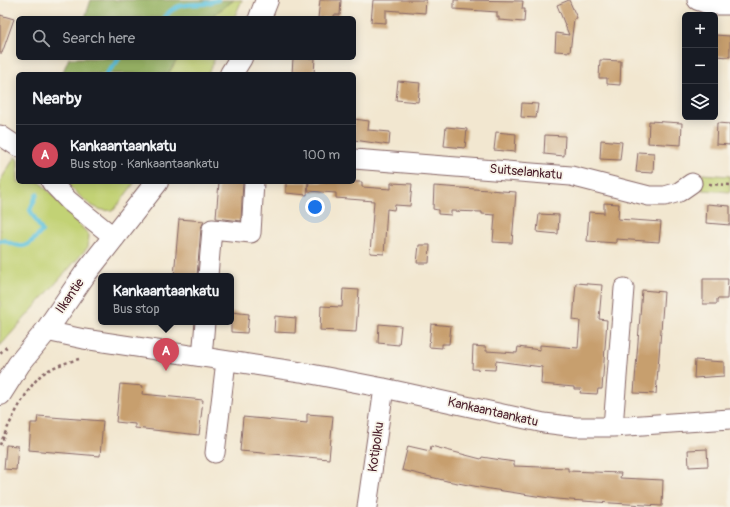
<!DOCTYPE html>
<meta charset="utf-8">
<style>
body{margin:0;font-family:Pangolin,sans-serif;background:#242831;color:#f1f3f6}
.controls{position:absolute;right:12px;top:12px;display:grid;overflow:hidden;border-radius:6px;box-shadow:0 2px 10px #0003}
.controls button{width:36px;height:36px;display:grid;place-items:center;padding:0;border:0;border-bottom:1px solid #363941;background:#171b24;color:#f1f3f6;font:20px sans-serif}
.you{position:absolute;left:315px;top:207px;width:14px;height:14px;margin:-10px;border:3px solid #fff;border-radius:50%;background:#1a73e8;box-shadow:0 0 0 6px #1a73e833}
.badge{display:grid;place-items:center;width:26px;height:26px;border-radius:50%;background:#d1495b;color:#fff;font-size:13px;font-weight:700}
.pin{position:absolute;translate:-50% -33px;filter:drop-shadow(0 1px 2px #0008)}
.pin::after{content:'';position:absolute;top:21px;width:14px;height:12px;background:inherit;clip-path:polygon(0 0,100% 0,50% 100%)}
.popup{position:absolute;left:98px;top:273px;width:136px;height:52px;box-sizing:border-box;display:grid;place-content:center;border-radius:6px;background:#171b24;filter:drop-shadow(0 1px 3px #0005);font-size:13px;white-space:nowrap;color:#9ea1a6}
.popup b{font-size:15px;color:#f1f3f6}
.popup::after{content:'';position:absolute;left:50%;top:100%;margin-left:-8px;border:8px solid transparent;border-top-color:#171b24}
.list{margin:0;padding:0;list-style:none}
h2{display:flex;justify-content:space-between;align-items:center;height:52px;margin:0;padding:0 16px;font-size:17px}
h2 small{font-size:13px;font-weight:400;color:#9ea1a6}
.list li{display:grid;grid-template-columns:26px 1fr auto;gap:12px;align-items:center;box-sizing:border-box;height:60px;padding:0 16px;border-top:1px solid #363941}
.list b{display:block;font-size:15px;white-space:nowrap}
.list p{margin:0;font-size:13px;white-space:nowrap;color:#9ea1a6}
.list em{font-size:13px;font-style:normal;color:#9ea1a6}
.icon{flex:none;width:22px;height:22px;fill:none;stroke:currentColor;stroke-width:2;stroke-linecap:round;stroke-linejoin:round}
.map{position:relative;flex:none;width:730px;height:507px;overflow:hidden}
.search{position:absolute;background:#171b24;box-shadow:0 2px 10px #0003;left:16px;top:16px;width:340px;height:44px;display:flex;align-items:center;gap:10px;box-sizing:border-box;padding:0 14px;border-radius:6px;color:#9ea1a6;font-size:15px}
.panel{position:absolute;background:#171b24;box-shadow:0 2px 10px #0003;left:16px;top:72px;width:340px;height:112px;border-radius:6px}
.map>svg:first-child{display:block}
.green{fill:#c2d275;stroke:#867850}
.forest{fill:#99b466;stroke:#726a48}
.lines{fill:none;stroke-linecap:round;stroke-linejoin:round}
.stream{stroke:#60c3de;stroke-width:4.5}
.building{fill:#c79f6e}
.minor-casing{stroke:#856565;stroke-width:21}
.major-casing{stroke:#856565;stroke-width:24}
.path{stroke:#856565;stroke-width:2.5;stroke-dasharray:3 3;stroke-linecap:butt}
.minor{stroke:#fff;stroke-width:19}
.major{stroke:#fff;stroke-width:22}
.labels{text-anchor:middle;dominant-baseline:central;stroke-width:3.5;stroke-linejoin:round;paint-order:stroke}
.street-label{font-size:13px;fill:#4a1f2b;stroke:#f7f3e8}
</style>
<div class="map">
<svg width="730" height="507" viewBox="0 0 730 507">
<rect width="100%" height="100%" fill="#f7f3e8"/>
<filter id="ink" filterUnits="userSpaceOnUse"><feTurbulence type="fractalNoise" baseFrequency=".025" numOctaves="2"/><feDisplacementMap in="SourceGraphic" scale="8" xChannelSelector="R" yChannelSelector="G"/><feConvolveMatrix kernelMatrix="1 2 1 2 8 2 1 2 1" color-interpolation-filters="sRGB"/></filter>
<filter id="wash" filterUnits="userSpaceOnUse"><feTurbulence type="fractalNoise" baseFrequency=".012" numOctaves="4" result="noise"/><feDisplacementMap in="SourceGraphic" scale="16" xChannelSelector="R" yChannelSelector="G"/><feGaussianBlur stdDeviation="0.9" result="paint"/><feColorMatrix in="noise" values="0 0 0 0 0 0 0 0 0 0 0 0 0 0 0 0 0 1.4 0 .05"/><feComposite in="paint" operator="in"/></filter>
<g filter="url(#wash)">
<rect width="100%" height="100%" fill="#f2e7d0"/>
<!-- green -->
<path class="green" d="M234,0H242L234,18H209Z
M178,58H215L208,74H168Z
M15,157L18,160V182H40L89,235L88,247L0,346V181Z
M702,174L730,176V192L702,190L703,182Z
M65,182H135L114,210C93,214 80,195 65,182Z"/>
<!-- forest -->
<path class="forest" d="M91,0H234L209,18H85Z
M69,58H178L168,74H62Z"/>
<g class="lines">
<!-- stream -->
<path class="stream" d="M164,18C175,3 186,5 202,4C207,4 213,1 218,0
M106,74L116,63L119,58
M0,241L3,240C24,250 27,248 42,231L30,210L37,194"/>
</g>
<g id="blocks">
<!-- building -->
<path class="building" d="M320,0H341L340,15H334V18H318Z
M373,0H426L425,13L386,10V23L371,22Z
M454,0L523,1L522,9H525L524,22L499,20V17H497V12L454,9Z
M569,0L577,18L574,19L570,52L555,51L556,33L569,35L557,5Z
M0,15L14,19L2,53H0Z
M715,35L730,36V57L715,56Z
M293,58H315L314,74H292Z
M600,60L621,61L620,85L607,84V78H599Z
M398,81L420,83L418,102L396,100Z
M522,103L538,104L536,118L521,117Z
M354,119L369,121L368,130L390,132L389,145L354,140Z
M649,121L682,123L681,145L648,143Z
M717,123L730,124V145L716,144Z
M446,127L467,129L465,148L444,146Z
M496,132L516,134L515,152L494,150Z
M545,135L565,136L564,156L544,154Z
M601,140L622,142L620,160L600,159Z
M638,152L654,153L653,173L636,172Z
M219,182H243L241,221L216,218Z
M286,182H308L307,195L286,193Z
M309,182H362V187L391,189V183L412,184L410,206L395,205L394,210L387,209L384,254L370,253L374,201L336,198V193L308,191Z
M434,186L516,192L512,243L493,242L495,215L482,214V212L451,211V215L438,214V210L433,209Z
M604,203L619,204L618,219L661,222L659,242L616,239V243L587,241L589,212L604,213Z
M707,204L730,206V225L706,223Z
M539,214L559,215L558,234L537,232Z
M179,219L204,221L201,228L197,276H174Z
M419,245H430L429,263H417Z
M703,279H728L727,299H717V304H703Z
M576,283L602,285L599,319L607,320L602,389H598L597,394L580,393L581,389H574V387L541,384L542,367L496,361L495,370L472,369L473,346L486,347V351L517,353L518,347L540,350V345L578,348L580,321L573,320Z
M343,289L359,290L356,332L320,330L321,306L342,307Z
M642,290L664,292L656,394L634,393Z
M231,312L249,314L247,333L231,332Z
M275,316L296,318L295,333L274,332Z
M379,324L401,326L399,345L378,343Z
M431,324L451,326L449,344H442V348L429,347Z
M695,360L724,362V376L694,378Z
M120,384L143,386L142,394L203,400L199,435L135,428V424L116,422Z
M307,414L333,416L329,459L240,451L243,417L307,423Z
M38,416L103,421L100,456L29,450L31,423H37Z
M6,445L18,446L16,470L4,469Z
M408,446L430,451L431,446L481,459L482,457L514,462V466L568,468V471L621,473L620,478L663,480L662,506L611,503L556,499L490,489L447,481L402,470Z
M707,449L708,466L689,467L688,450Z"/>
</g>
</g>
<g filter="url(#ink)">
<use href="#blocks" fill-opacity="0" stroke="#856565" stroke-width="1"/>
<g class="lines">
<defs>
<path id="minor" d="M697,0L711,5H730
M0,135L18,147
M354,159L571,176L649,196H665L679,192L692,183
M51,182L69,201L115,238
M208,276L212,229L251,233L254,182
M46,331L84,339L301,372L384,388L544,423L576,427H613L730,419
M202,357L205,322
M613,427L624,288
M215,453L226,361
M367,507L384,388"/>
<path id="major" d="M260,18L267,0
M231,74L241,58
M0,394L19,364L46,331L85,274L157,182"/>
</defs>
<!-- minor casing -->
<use href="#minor" class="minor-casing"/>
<!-- major casing -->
<use href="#major" class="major-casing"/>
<!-- path -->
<path class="path" d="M709,184L730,185
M0,353L9,345
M0,445C7,427 26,390 39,377C50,367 65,363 79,359"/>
<!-- minor -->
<use href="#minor" class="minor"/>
<!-- major -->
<use href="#major" class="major"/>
</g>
</g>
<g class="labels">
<!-- street labels -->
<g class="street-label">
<text transform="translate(526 172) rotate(5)">Suitselankatu</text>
<text transform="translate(70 296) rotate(-55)">Ilkantie</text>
<text transform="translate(493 412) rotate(13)">Kankaantaankatu</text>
<text transform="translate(376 447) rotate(-82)">Kotipolku</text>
</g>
</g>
</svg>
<div class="controls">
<button>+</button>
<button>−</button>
<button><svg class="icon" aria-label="layers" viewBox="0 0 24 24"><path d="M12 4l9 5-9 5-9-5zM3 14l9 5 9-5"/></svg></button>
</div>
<div class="you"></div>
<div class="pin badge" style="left:166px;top:371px">A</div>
<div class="popup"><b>Kankaantaankatu</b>Bus stop</div>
<div class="search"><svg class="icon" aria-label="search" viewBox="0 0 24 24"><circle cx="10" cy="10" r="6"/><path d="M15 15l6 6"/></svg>Search here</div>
<section class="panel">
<h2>Nearby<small></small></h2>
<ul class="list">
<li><span class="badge">A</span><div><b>Kankaantaankatu</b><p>Bus stop · Kankaantaankatu</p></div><em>100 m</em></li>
</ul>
</section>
</div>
